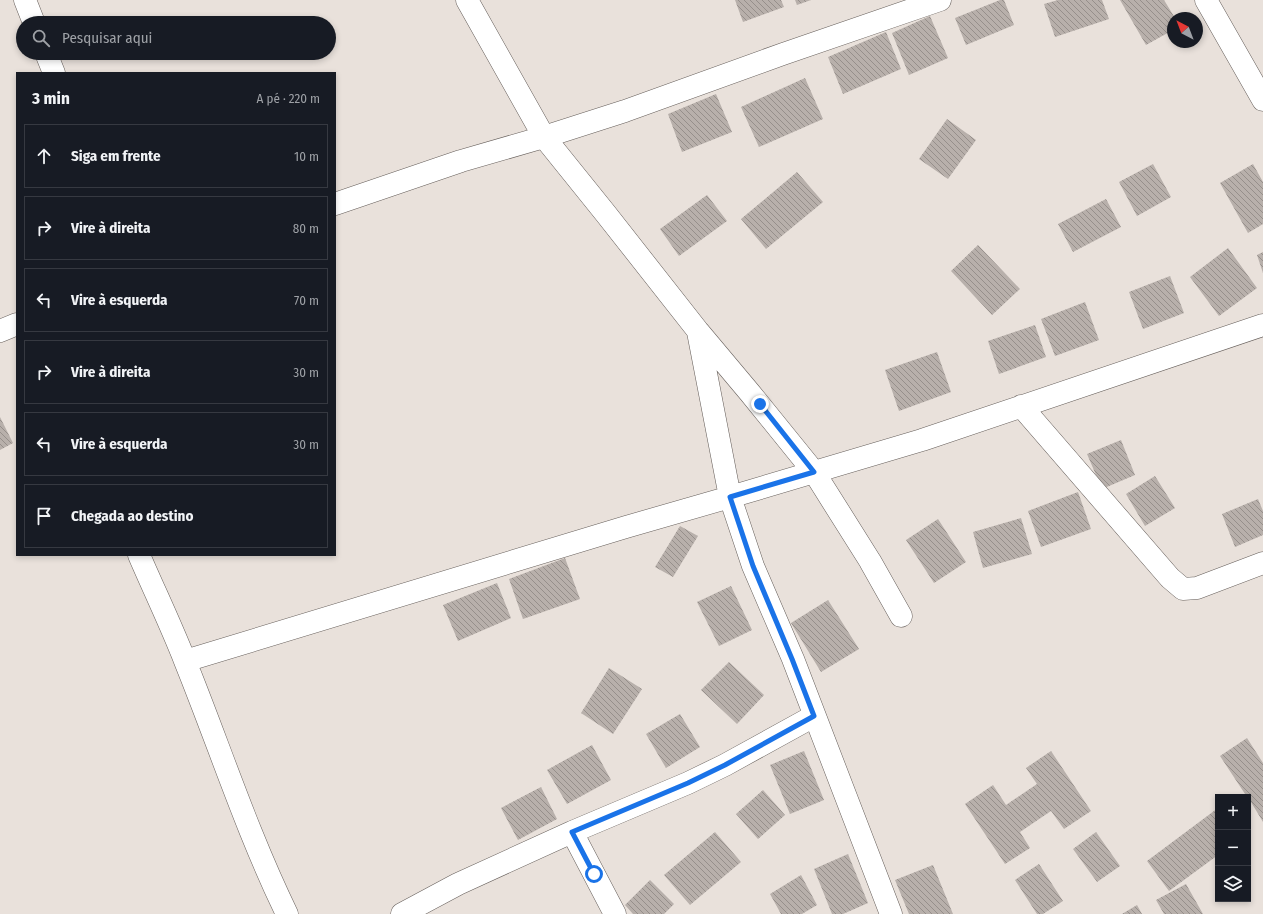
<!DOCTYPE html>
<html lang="pt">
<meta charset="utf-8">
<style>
body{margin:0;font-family:"Fira Sans Condensed",sans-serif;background:#20242c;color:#f1f3f6}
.controls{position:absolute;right:12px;bottom:12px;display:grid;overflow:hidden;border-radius:0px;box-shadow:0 2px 6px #0003}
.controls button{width:36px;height:36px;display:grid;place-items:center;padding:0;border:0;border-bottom:1px solid #363941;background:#171b24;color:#f1f3f6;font:20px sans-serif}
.compass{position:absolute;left:1167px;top:12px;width:36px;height:36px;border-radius:50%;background:#171b24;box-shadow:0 2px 6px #0003;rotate:318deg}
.stop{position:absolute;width:12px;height:12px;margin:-9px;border:3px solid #1a73e8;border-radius:50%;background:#fff}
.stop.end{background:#1a73e8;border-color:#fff;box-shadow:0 1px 4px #0008}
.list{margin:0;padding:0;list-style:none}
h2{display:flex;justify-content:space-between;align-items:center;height:52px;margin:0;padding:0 16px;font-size:17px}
h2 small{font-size:13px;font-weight:400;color:#9ea1a6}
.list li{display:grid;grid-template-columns:26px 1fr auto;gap:12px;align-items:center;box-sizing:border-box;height:64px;margin:0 8px 8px;padding:0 8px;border:1px solid #363941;border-radius:0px}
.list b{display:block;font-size:15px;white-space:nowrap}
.list em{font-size:13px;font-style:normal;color:#9ea1a6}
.icon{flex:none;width:22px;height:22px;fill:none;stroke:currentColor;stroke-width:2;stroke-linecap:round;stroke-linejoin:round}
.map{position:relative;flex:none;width:1263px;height:914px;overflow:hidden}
.search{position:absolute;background:#171b24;box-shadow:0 2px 6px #0003;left:16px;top:16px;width:320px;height:44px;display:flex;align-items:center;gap:10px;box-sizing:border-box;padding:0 14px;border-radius:22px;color:#9ea1a6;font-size:15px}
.panel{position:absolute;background:#171b24;box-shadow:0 2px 6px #0003;left:16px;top:72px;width:320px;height:484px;border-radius:0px}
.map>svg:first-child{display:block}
.building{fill:url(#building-back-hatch)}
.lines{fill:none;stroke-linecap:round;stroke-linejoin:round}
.minor-casing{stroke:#665f5b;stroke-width:23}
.minor{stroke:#fff;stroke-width:22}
.route{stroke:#1a73e8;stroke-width:5}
</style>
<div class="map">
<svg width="1263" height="914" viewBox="0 0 1263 914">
<defs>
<pattern id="building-back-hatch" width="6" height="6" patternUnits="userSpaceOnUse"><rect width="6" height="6" fill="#b8b0ab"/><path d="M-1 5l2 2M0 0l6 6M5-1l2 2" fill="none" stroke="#968f8b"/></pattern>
</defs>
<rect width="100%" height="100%" fill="#e9e1db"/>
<!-- building -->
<path class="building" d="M735,0H781L784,7L743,22Z
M795,0H811L797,5Z
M1000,0H1004L1014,25L966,45L955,18Z
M1058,0H1102L1109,19L1055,37L1044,4Z
M1120,0H1164L1175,18H1173V30L1146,45Z
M930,16L948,58L909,75L892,33Z
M886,32L901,69L843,94L828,57Z
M805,78L823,119L759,147L741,107Z
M716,94L732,132L682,152L668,114Z
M947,119L976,140L948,179L919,159Z
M1153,164L1171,197L1137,216L1119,182Z
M1253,164L1263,182V224L1248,233L1220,183Z
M797,172L823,202L766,249L741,219Z
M707,195L727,221L679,256L660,229Z
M1106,199L1121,227L1073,252L1058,224Z
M978,245L1020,289L992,315L951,271Z
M1228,248L1257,288L1219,316L1190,277Z
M1263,252V273L1257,255Z
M1170,276L1184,313L1143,329L1129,292Z
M1085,302L1099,340L1055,356L1041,319Z
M1035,325L1046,357L999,374L988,341Z
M937,352L951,392L899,411L885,370Z
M0,417L13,443L0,450Z
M1121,440L1135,475L1102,489L1087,454Z
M1155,476L1175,508L1145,526L1126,494Z
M1078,492L1091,529L1041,547L1028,511Z
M1258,499L1263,511V535L1235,547L1222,514Z
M1021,518L1032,554L983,568L973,532Z
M938,519L966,562L934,583L906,540Z
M680,526L698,536L673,577L655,567Z
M565,558L580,599L523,619L509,579Z
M497,583L511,618L458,641L443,605Z
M731,586L752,630L719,646L697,602Z
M828,600L859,649L821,672L791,623Z
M729,662L764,695L737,724L701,690Z
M609,668L642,689L613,734L581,713Z
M680,714L700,747L666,768L646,734Z
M1247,738L1263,763V822L1248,797H1247L1220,756Z
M592,745L611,780L567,804L547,770Z
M804,751L824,800L790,814L770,765Z
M1051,751L1091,811L1064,829L1051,811L1020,832L1030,848L1005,864L965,804L993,785L1006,805L1037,784L1026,768Z
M541,787L557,819L518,840L501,808Z
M763,790L785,815L758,839L736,814Z
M1218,808V855L1169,891L1147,861Z
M715,832L741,862L690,905L664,875Z
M1096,832L1120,866L1097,882L1073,849Z
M848,854L868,903L843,914H832L814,869Z
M1039,864L1063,901L1043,914H1037L1015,880Z
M933,865L953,914H909L895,880Z
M801,875L817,905L802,914H781L770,894Z
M650,880L674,904L664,914H633L625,905Z
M1186,884L1203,914H1164L1156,900Z
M1137,905L1142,914H1122Z"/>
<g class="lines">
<defs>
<path id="minor" d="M25,0L34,23
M467,0L544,137L606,214L698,331L750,393L814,472L870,561L901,616
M1206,0L1263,100
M46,53L54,73
M335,204L461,161L544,137L625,111L783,54L940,0
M0,331L17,324
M698,332L730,497L753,566L793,659L891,914
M1021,406L1170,578L1183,589L1197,588L1263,563
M139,555C154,590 171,625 185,661C219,745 247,832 287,914
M185,661L626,527L730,497L922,440L1263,325
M572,832L615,914
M402,914L458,884L572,832L688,783L725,765L814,716"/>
</defs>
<!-- minor casing -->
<use href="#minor" class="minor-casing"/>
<!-- minor -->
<use href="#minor" class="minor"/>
</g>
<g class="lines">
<!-- route -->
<path class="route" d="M594,874L572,832L688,783L725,765L814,716L792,659L753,566L730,497L814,472L760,404"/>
</g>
</svg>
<div class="controls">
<button>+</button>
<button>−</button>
<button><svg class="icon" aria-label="layers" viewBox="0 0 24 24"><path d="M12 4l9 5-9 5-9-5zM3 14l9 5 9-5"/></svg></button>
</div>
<svg class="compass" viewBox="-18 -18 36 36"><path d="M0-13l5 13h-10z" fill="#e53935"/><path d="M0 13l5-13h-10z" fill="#9ea1a6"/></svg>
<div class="stop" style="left:594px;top:874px"></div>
<div class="stop end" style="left:760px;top:404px"></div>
<div class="search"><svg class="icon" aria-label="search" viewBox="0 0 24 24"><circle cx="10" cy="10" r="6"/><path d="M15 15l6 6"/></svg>Pesquisar aqui</div>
<section class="panel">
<h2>3 min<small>A pé · 220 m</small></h2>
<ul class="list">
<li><svg class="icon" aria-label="ahead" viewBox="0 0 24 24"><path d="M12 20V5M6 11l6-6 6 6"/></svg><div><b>Siga em frente</b></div><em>10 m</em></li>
<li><svg class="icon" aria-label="right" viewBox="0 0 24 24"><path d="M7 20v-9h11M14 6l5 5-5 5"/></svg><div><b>Vire à direita</b></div><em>80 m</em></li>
<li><svg class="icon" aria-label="left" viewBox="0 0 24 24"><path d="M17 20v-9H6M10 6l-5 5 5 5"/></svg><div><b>Vire à esquerda</b></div><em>70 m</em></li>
<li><svg class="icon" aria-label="right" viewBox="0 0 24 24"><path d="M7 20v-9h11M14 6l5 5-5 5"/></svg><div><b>Vire à direita</b></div><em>30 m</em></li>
<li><svg class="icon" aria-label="left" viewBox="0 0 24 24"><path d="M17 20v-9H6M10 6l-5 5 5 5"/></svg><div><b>Vire à esquerda</b></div><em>30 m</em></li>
<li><svg class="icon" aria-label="arrive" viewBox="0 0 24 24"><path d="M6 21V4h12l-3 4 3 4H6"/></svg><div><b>Chegada ao destino</b></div></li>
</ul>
</section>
</div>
